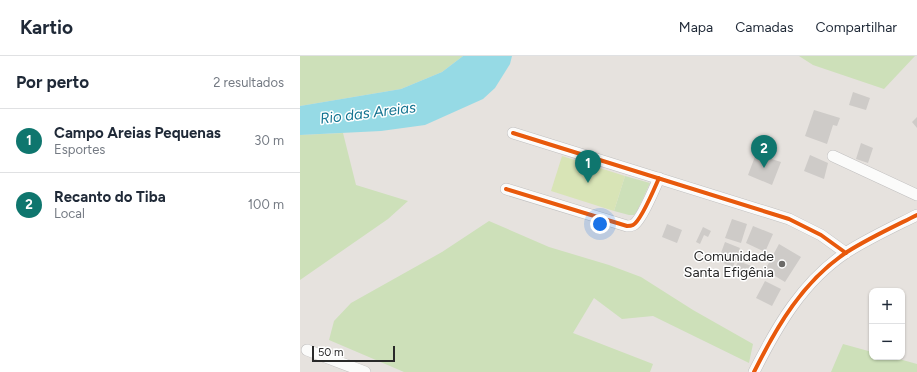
<!DOCTYPE html>
<html lang="pt">
<meta charset="utf-8">
<style>
body{margin:0;font-family:Figtree,sans-serif;background:#f2f2f3;color:#1f2937}
.controls{position:absolute;right:12px;bottom:12px;display:grid;overflow:hidden;border-radius:8px;box-shadow:0 1px 3px #0004}
.controls button{width:36px;height:36px;display:grid;place-items:center;padding:0;border:0;border-bottom:1px solid #e0e1e3;background:#fff;color:#1f2937;font:20px sans-serif}
.scale{position:absolute;left:12px;bottom:10px;width:83px;box-sizing:border-box;padding-left:4px;border:2px solid #292929;border-top:0;font-size:11px;line-height:14px;white-space:nowrap;color:#292929;-webkit-text-stroke:3px #fff;paint-order:stroke}
.you{position:absolute;left:300px;top:168px;width:14px;height:14px;margin:-10px;border:3px solid #fff;border-radius:50%;background:#1a73e8;box-shadow:0 0 0 6px #1a73e833}
.badge{display:grid;place-items:center;width:26px;height:26px;border-radius:50%;background:#0f766e;color:#fff;font-size:13px;font-weight:700}
.pin{position:absolute;translate:-50% -33px;filter:drop-shadow(0 1px 2px #0008)}
.pin::after{content:'';position:absolute;top:21px;width:14px;height:12px;background:inherit;clip-path:polygon(0 0,100% 0,50% 100%)}
.list{margin:0;padding:0;list-style:none}
h2{display:flex;justify-content:space-between;align-items:center;height:52px;margin:0;padding:0 16px;font-size:17px}
h2 small{font-size:13px;font-weight:400;color:#747a83}
.list li{display:grid;grid-template-columns:26px 1fr auto;gap:12px;align-items:center;box-sizing:border-box;height:64px;padding:0 16px;border-top:1px solid #e0e1e3}
.list b{display:block;font-size:15px;white-space:nowrap}
.list p{margin:0;font-size:13px;white-space:nowrap;color:#747a83}
.list em{font-size:13px;font-style:normal;color:#747a83}
.map{position:relative;flex:none;width:617px;height:316px;overflow:hidden}
header{display:flex;align-items:center;gap:24px;box-sizing:border-box;height:56px;padding:0 20px;background:#fff;border-bottom:1px solid #e0e1e3}
header strong{font-size:19px}
nav{display:flex;gap:22px;margin-inline-start:auto;font-size:14px}
main{display:flex}
aside{flex:1;background:#fff}
.map>svg:first-child{display:block}
.green{fill:#cde0b9}
.pitch{fill:#d8e4b6}
.water{fill:#96dae5}
.building{fill:#cecbc8}
.lines{fill:none;stroke-linecap:round;stroke-linejoin:round}
.minor-casing{stroke:#c0bfbf;stroke-width:12}
.minor{stroke:#fbfbfa;stroke-width:11}
.cycleway-casing{stroke:#fff;stroke-width:6}
.cycleway{stroke:#e8590c;stroke-width:4}
.poi-dot{fill:#6b6a68;stroke:#fff;stroke-width:1.5}
.labels{text-anchor:middle;dominant-baseline:central;stroke-width:3;stroke-linejoin:round;paint-order:stroke}
.poi-label{font-size:14px;fill:#292929;stroke:#fff;text-anchor:end}
.water-label{font-size:15px;font-style:italic;fill:#147491;stroke:#fff}
</style>
<header>
<strong>Kartio</strong>
<nav><a>Mapa</a><a>Camadas</a><a>Compartilhar</a></nav>
</header>
<main>
<aside>
<h2>Por perto<small>2 resultados</small></h2>
<ul class="list">
<li><span class="badge">1</span><div><b>Campo Areias Pequenas</b><p>Esportes</p></div><em>30 m</em></li>
<li><span class="badge">2</span><div><b>Recanto do Tiba</b><p>Local</p></div><em>100 m</em></li>
</ul>
</aside>
<div class="map">
<svg width="617" height="316" viewBox="0 0 617 316">
<rect width="100%" height="100%" fill="#e6e2de"/>
<!-- green -->
<path class="green" d="M0,0H163L142,16L101,33L0,50Z
M499,0H615L584,33L513,9Z
M43,77L56,129L108,145L88,163L0,224V79Z
M325,120L350,127L337,155L334,159H329L314,155Z
M189,165L249,191L309,209L341,221L393,254L453,288L449,307L353,260L322,263L294,242L273,277L353,308L350,316H104L29,284L34,265L51,247L142,196Z
M543,288L572,296V301H592L617,308V316H531Z"/>
<!-- pitch -->
<path class="pitch" d="M262,100L325,120L314,155L251,135Z"/>
<!-- water -->
<path class="water" d="M163,0H212L210,8L195,32L183,43L125,69L81,75L0,79V50L101,33L142,16Z"/>
<!-- building -->
<path class="building" d="M553,36L570,42L566,54L549,49Z
M514,54L540,62L537,70L533,69L527,88L505,80Z
M617,61V72L612,66Z
M561,87L573,92L568,107L556,103Z
M456,98L481,106L472,129L448,119Z
M510,99L528,107L524,123L504,115Z
M432,163L447,168L441,187L425,182Z
M367,168L382,174L377,187L362,181Z
M453,170L473,178L465,196L446,187Z
M403,171L411,175L408,181L404,179L400,188L396,186Z
M425,186L440,192L433,211L418,205Z
M479,188L501,201L485,226L465,214Z
M438,205L457,212L454,222L435,214Z
M465,225L481,233L472,250L456,242Z"/>
<g class="lines">
<defs>
<path id="minor" d="M213,77L489,163L521,179L546,197
M533,100L617,139
M206,133L327,170C329,170 331,170 333,169C341,165 355,131 359,122
M7,294L65,316
M454,316C477,270 503,225 547,196C569,182 593,171 617,159"/>
</defs>
<!-- minor casing -->
<use href="#minor" class="minor-casing"/>
<!-- minor -->
<use href="#minor" class="minor"/>
<defs>
<path id="cycleway" d="M213,77L489,163L521,179L546,197
M206,133L327,170C329,170 331,170 333,169C341,165 355,131 359,122
M454,316C477,270 503,225 547,196C569,182 593,171 617,159"/>
</defs>
<!-- cycleway casing -->
<use href="#cycleway" class="cycleway-casing"/>
<!-- cycleway -->
<use href="#cycleway" class="cycleway"/>
</g>
<!-- markers -->
<circle class="poi-dot" cx="482" cy="208" r="4"/>
<g class="labels">
<!-- poi labels -->
<g class="poi-label">
<text x="474" y="200">Comunidade<tspan x="474" dy="16">Santa Efigênia</tspan></text>
</g>
<!-- water labels -->
<g class="water-label">
<text transform="translate(68 57) rotate(-7)">Rio das Areias</text>
</g>
</g>
</svg>
<div class="controls">
<button>+</button>
<button>−</button>
</div>
<div class="scale">50 m</div>
<div class="you"></div>
<div class="pin badge" style="left:288px;top:127px">1</div>
<div class="pin badge" style="left:464px;top:112px">2</div>
</div>
</main>
